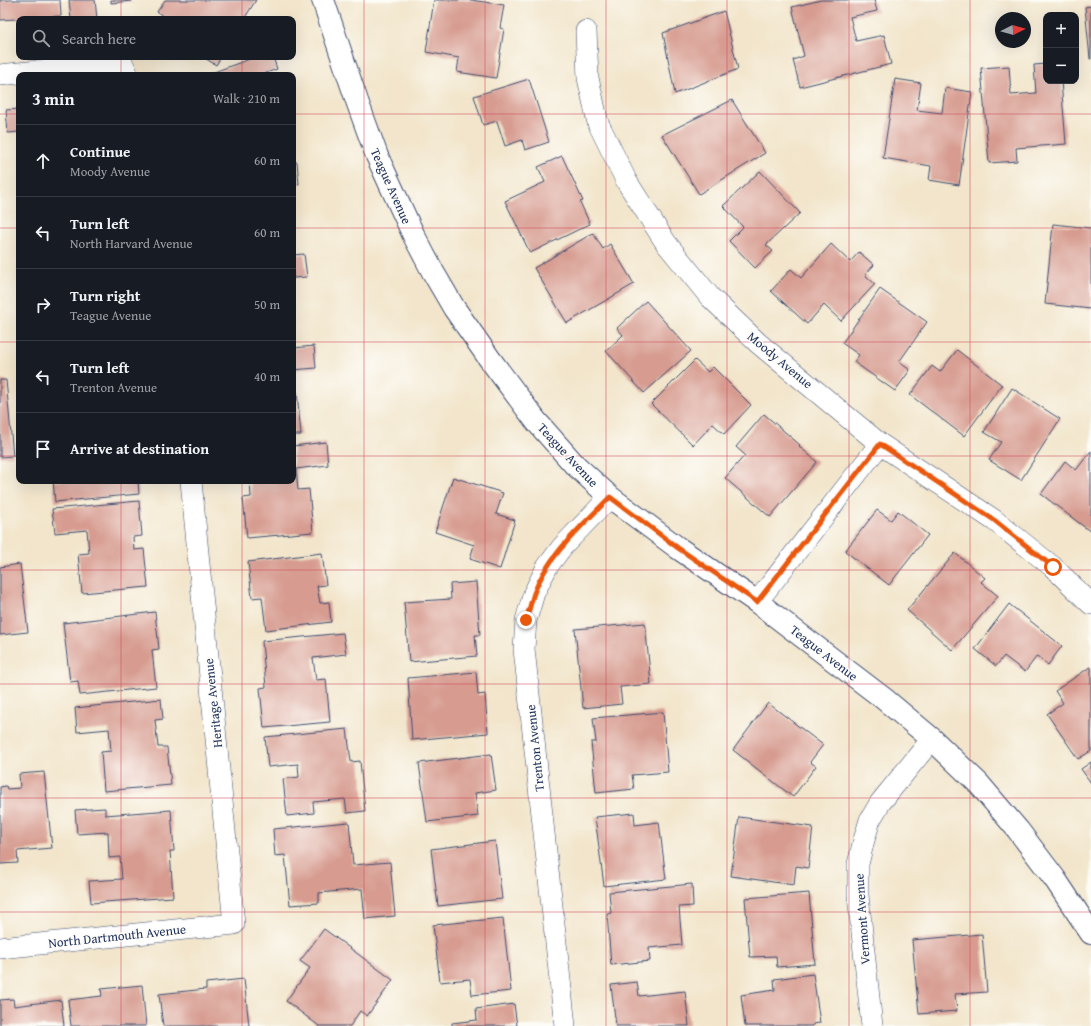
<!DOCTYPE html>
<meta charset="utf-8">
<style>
body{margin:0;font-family:"Gentium Book Plus",serif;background:#20242c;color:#f1f3f6}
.controls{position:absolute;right:12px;top:12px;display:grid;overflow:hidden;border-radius:8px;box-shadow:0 4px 16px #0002}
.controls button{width:36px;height:36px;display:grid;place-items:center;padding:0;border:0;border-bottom:1px solid #363941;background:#171b24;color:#f1f3f6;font:20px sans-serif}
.compass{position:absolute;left:995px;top:12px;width:36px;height:36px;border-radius:50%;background:#171b24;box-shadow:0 4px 16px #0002;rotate:84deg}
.stop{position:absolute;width:12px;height:12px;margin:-9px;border:3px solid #ea580c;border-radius:50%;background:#fff}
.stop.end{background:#ea580c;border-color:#fff;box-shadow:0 1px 4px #0008}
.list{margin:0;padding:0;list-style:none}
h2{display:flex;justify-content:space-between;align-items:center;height:52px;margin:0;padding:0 16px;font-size:17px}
h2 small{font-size:13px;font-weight:400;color:#9ea1a6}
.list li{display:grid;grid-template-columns:26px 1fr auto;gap:12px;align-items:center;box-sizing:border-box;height:72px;padding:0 16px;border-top:1px solid #363941}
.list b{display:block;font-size:15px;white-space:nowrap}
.list p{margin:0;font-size:13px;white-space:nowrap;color:#9ea1a6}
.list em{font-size:13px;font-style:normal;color:#9ea1a6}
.icon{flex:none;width:22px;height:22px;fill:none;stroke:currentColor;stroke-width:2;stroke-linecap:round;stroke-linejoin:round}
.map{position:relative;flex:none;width:1091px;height:1026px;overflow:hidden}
.search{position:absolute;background:#171b24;box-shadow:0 4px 16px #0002;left:16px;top:16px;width:280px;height:44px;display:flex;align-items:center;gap:10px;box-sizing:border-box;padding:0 14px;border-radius:8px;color:#9ea1a6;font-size:15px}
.panel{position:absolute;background:#171b24;box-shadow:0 4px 16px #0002;left:16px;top:72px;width:280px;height:412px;border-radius:8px}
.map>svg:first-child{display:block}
.building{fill:#d79b90}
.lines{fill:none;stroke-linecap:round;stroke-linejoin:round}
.minor-casing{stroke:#3b4a6e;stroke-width:22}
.tertiary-casing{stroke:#3b4a6e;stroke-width:24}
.minor{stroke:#fff;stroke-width:21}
.tertiary{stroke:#fff;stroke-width:22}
.route{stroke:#ea580c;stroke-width:5}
.grid{fill:none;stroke:#d1495b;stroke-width:1;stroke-opacity:0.55}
.labels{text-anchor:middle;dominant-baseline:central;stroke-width:3;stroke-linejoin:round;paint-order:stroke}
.street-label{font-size:13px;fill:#1b2f5e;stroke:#fdfcf7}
</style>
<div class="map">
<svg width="1091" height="1026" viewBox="0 0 1091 1026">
<rect width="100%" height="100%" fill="#fdfcf7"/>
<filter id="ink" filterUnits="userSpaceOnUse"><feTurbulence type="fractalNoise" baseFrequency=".025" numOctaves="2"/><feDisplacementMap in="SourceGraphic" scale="8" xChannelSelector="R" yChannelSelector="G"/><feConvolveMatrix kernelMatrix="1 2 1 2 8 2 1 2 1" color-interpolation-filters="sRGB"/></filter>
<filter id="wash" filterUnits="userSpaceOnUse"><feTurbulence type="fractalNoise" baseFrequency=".012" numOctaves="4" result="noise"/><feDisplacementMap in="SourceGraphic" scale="16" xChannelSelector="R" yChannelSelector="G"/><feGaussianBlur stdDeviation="0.9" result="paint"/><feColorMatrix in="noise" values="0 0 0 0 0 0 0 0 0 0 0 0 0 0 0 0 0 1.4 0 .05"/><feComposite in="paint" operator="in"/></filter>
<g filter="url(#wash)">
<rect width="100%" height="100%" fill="#f2e5cb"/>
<g id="blocks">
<!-- building -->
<path class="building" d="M0,0H60L61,16L0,20Z
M69,0H95L97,19H71Z
M111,0H132V1L111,3Z
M165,0H256L244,19H168L157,12Z
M434,0H471L504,5L500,28L504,29L496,78L457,72L459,58L426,52Z
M821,0H874L877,11L850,17L856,41L884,35L891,64L800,87L793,60L804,56L792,7Z
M1091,6V59H1090L1085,7Z
M724,11L738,69L675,94L663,33Z
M203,57H221L216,65Z
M255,57H273L277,69L261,75H206Z
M1046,64V81H1061L1066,144L1016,148L1017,161L989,163L981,68L1009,66L1011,95L1036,93L1034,65Z
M529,79L549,142L525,150L522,140L505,146L497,121L483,125L474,96Z
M895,79L921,83L917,110L942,113L945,88L972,92L959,185L929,180L931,166L883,158Z
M732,100L765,153L699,194L662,135Z
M19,109V132L8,133L6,110Z
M562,156L583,201L580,202L590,224L530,253L505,201L545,182L538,167Z
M293,162H297L299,184L293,185Z
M760,171L800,213L766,245L773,251L755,268L729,241L743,227L723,206Z
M1053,224L1091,228V309L1045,304Z
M593,233L603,249L610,244L634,284L567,323L534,268Z
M831,244L850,262L859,252L874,265L865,275L875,284L841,321L824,305L807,324L771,291L791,269L801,278Z
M304,254L307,277L293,278V255Z
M880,289L927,322L899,362L910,370L895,391L854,362L859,355L842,343Z
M646,301L691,351L644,393L606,351L623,335L617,328Z
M314,346L316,368L293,370V348Z
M957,350L1002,385L964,436L910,395L932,366L940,372Z
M695,360L708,372L713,367L751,405L724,434L713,424L693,445L651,404Z
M0,380H6L13,456L0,457Z
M1012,388L1060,419L1021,480L989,460L1001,442L984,432Z
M297,392L301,435H293V393Z
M764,414L800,445L799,446L817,462L770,517L725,478L745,455L736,447Z
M326,442L328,465L296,469L298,490L309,489L313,532L247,538L243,498L251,497L250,481H293V446Z
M1091,451V532L1041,494L1065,461L1076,470Z
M453,477L503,493L496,514L515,520L500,569L470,559L474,545L435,532Z
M53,481H138L139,494L55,502Z
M139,501L142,536L133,537L134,550L144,549L148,587L82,593L78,554L89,553L87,530L55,533L52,509Z
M877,510L891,520L898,511L928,535L889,585L845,551Z
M322,553L326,585L317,586L320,603L329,602L331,622L266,630L262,597L252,598L248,562Z
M955,553L985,578L981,582L998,596L952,650L907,610Z
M20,564L28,632L0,635V567Z
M476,582L480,635H475L477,656L409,662L404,602L451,599L450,584Z
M1009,604L1062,646L1048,665L1037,656L1025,672L1004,656L996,666L975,649Z
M155,612L159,649L152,650L156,687L80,695L78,681L70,682L63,623Z
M645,623L651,684L620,687L622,704L583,708L575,629Z
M343,633L346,654L313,658L316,680L326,679L330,722L264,728L260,688L266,687L262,641Z
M1090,667L1091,668V751L1078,759L1047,714L1063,703L1055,691Z
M476,672L478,695L485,694L488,733L412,740L408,678Z
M161,699L163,719L155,720L158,747H167L171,785L104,791L101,752L111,751L109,729L77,732L75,708Z
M768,703L823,745L810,762L816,766L793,797L733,750Z
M663,712L668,772L632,775L634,789L596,793L591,742H596L593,718Z
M347,729L351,762L360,761L365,811L347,813L345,799L313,802L314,813L287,816L283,779L299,777L298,764L268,767L265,737Z
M491,754L496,790L475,793L478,816L427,822L419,763Z
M1091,762V783L1081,769Z
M44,772L52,848L17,851L18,863L0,864V787L6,786L7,789L20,788L19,774Z
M105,808V815L171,810L174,851H170L173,897L91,903L89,881L122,879L120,857L109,858L108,832L77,834L75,810Z
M634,813L635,825L659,822L666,879L604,886L595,817Z
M739,817L813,827L808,868L796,866L794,885L731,876Z
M349,822L353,865L390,862L395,916L365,919L362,889L319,893V903L290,905L285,855L275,856L273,829Z
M495,841L502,899L438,906L431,849Z
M692,884L693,906L679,907L682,945L649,948L650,961L611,965L607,914L611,913L609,892Z
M809,893L815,964L777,967L776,956L750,957L745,898Z
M503,918L511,991L472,995L470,979L440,982L433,925Z
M324,929L393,980L367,1016L360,1011L350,1026H319L286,1001L310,968L300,961Z
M982,934L987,992L955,994L957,1011L919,1014L912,940Z
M813,974L820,1023L813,1024V1026H745L741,995L775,990L774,979Z
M244,979L249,1026H163L159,994L206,989V983Z
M637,982L639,996L685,991L689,1026H616L611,985Z
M142,985L146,1026H71L68,1000L102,996L101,989Z
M13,999L14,1006L61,1000L64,1026H0V1000Z
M514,1004L517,1026H452V1023L477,1020L476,1009Z"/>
</g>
</g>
<g filter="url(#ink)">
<use href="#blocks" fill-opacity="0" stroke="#3b4a6e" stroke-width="1"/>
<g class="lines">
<defs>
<path id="minor" d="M586,31L588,78L598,123L627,182L666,243L710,297L758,343L880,444L994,520L1053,567L1091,604
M0,75L122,62L128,75
M757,602L880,444
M0,948L234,924L191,481
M565,1026L524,649L526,620L534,593L547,567L562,547L610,497
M872,1026L858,895V864L864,840L870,820L880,803L932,739"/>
<path id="tertiary" d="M323,0L357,101L377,156L414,236L433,272L454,308L489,358L536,421L574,464L610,497L678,548L757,602L883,698L932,739L979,784L1018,830L1055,879L1091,933"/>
</defs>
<!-- minor casing -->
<use href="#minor" class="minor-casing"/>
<!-- tertiary casing -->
<use href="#tertiary" class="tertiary-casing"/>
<!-- minor -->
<use href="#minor" class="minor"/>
<!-- tertiary -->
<use href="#tertiary" class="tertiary"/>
</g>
</g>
<g class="lines" filter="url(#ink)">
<!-- route -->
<path class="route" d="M526,620C529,611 531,602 534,593C548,555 582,526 610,497L678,548L757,602L880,444L994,520L1053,567"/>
</g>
<!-- grid -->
<path class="grid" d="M121,0V19M242,0V19M364,0V1026M485,0V1026M606,0V1026M727,0V1026M849,0V1026M970,0V1026M121,57V75M242,57V75M0,114H19M293,114H1091M0,228H19M293,228H1091M0,342H19M293,342H1091M0,456H19M293,456H1091M121,481V1026M242,481V1026M0,570H1091M0,684H1091M0,798H1091M0,912H1091"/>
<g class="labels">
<!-- street labels -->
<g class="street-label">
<text transform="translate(391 186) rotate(66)">Teague Avenue</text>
<text transform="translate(780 360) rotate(40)">Moody Avenue</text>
<text transform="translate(568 455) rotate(47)">Teague Avenue</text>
<text transform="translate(824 653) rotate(38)">Teague Avenue</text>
<text transform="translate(213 703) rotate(-96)">Heritage Avenue</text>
<text transform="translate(535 748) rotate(-96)">Trenton Avenue</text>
<text transform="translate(862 919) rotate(-94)">Vermont Avenue</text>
<text transform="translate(117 936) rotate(-6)">North Dartmouth Avenue</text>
</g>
</g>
</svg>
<div class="controls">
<button>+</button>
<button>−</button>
</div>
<svg class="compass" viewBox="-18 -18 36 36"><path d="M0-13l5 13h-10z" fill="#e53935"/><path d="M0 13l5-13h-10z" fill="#9ea1a6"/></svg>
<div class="stop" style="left:1053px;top:567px"></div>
<div class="stop end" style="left:526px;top:620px"></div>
<div class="search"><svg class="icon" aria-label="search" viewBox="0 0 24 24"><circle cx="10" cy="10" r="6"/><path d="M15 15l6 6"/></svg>Search here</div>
<section class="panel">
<h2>3 min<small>Walk · 210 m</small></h2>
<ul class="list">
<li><svg class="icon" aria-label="ahead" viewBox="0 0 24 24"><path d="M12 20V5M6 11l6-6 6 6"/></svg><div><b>Continue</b><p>Moody Avenue</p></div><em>60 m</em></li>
<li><svg class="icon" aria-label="left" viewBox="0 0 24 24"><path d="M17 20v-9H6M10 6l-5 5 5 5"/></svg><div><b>Turn left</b><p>North Harvard Avenue</p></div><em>60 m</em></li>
<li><svg class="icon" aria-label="right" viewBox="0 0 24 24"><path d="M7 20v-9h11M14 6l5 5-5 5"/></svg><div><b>Turn right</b><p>Teague Avenue</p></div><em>50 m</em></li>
<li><svg class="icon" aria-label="left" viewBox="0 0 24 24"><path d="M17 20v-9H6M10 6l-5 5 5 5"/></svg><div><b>Turn left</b><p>Trenton Avenue</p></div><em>40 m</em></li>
<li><svg class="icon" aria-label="arrive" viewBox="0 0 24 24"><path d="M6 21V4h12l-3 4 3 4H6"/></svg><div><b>Arrive at destination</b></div></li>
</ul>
</section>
</div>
